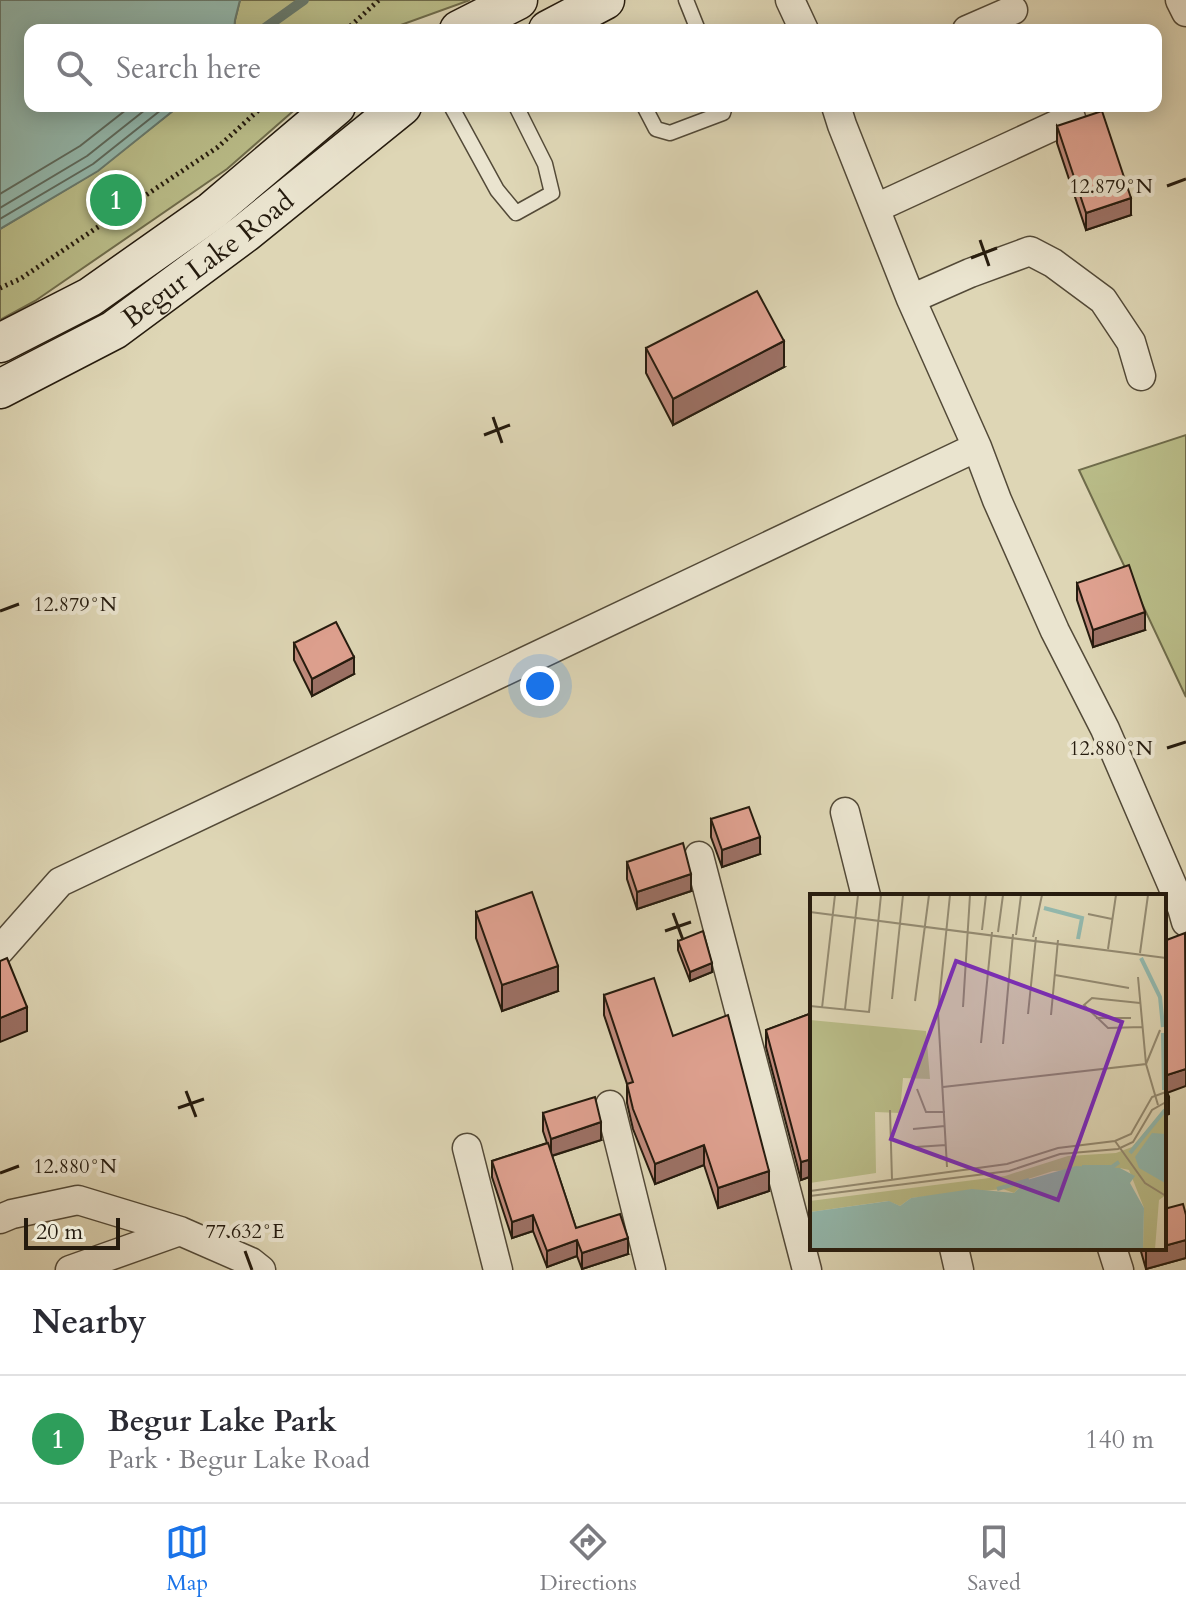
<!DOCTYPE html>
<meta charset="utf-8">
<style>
body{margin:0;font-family:Cardo,serif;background:#f2f2f3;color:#2b2b33}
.scale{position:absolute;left:24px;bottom:20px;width:96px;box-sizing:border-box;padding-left:8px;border:4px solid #251b0e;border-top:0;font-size:22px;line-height:28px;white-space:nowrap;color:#251b0e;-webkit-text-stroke:6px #eae4cf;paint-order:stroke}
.you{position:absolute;left:540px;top:686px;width:28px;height:28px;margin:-20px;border:6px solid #fff;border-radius:50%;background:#1a73e8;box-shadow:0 0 0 12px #1a73e833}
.badge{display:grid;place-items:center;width:52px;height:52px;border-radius:50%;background:#1a73e8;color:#fff;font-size:26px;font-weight:700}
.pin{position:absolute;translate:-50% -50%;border:4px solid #fff;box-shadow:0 2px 8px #0006}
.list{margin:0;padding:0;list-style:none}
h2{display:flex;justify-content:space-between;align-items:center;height:104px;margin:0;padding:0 32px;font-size:34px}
h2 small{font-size:26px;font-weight:400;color:#7c7c81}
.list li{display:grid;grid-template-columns:52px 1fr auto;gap:24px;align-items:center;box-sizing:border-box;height:128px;padding:0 32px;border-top:2px solid #e1e1e2}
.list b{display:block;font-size:30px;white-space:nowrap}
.list p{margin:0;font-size:26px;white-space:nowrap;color:#7c7c81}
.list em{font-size:26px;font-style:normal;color:#7c7c81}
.icon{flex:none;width:44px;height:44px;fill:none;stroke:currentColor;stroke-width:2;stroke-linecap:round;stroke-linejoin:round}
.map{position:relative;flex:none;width:1186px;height:1270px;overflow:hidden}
.search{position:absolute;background:#fff;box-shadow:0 4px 20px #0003;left:24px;right:24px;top:24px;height:88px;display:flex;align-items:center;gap:20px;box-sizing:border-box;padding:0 28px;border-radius:16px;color:#7c7c81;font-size:30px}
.sheet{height:232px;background:#fff}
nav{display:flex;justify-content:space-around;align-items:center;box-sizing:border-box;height:112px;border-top:2px solid #e1e1e2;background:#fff;font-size:22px;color:#7c7c81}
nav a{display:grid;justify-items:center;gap:4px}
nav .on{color:#1a73e8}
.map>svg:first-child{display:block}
.green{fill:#b9bc88;stroke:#6f6c4b;stroke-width:2}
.water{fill:#93b9ae;stroke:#677a6e;stroke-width:2}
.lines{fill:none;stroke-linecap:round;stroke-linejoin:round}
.shore{stroke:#5c6a5e;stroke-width:2}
.stream{stroke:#677a6e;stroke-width:10}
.service-casing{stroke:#534a38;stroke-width:17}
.minor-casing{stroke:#534a38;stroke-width:31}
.secondary-casing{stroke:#251b0e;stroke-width:41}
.path{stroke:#251b0e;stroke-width:5;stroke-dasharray:2 4;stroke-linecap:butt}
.service{stroke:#eae4cf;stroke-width:14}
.minor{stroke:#eae4cf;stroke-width:28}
.secondary{stroke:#eae4cf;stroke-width:38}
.wall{fill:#c08a7c;stroke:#251b0e;stroke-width:2}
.shaded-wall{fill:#9c7165;stroke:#251b0e;stroke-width:2}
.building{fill:#dfa190;stroke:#251b0e;stroke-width:2}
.ticks{fill:none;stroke:#251b0e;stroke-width:3}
.labels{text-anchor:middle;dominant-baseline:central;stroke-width:8;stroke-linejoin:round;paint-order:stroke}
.street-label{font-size:28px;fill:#251b0e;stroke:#eae4cf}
.inset-river{fill:none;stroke:#93b9ae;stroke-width:4}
.inset-road{fill:none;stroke:#948b72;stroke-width:2}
.view{fill:#7b2cbf;fill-opacity:0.15;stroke:#7b2cbf;stroke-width:4}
.inset-edge{fill:none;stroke:#251b0e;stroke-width:4}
.ticks-label{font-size:20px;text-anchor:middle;fill:#251b0e;stroke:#eae4cf;stroke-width:8;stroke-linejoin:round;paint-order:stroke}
</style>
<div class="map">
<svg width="1186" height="1270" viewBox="0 0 1186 1270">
<rect width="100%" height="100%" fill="#ded6b5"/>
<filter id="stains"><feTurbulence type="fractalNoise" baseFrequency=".0025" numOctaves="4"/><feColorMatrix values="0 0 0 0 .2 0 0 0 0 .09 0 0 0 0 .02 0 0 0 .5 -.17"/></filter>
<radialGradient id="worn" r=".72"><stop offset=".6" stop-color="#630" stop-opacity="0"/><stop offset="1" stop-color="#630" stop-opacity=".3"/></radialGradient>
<!-- green -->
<path class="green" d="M240,0H470L387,30H234L235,20Z
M179,106H299L227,169L35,301L0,320V229L97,171Z
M1186,435V697L1079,470Z"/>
<!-- water -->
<path class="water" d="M0,0H240L235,20L234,30H30V106H179L98,171L0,229Z"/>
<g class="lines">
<!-- shore -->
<path class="shore" d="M0,194L80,146L131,106
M0,208L87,156L150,106
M0,219L93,164L166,106"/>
<!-- stream -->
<path class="stream" d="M262,30L304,0"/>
<defs>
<path id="service" d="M686,0L698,30
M451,106L497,190L516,213L552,193L545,164L516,106
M644,106L656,129L670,133L723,113L725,106"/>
<path id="minor" d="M790,0L804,30
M1180,0L1186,12
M967,30L1013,10
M836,106L842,125L911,299L977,447L997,500L1055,631L1105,729L1182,908L1186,922
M876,208L1071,118
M911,299L970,273L1030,251L1053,263L1103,300L1131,342L1141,376
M845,812L866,896
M699,856L807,1270
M0,950L60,882L977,447
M610,1105L651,1270
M467,1148L498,1270
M0,1219L12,1214L78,1200L180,1231L251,1262L261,1270
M954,1248L959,1270
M1112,1248L1119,1270
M70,1270L180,1231"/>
<g id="secondary">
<path d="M459,30L518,0"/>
<path d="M548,30L605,0"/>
<path d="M0,343L90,297L212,211L336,106"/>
<path id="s1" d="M0,389L114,330L245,233L402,106"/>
</g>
</defs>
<!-- service casing -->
<use href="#service" class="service-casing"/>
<!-- minor casing -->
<use href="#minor" class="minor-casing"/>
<!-- secondary casing -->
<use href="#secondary" class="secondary-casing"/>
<!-- path -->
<path class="path" d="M346,30L379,0
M0,288L20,279L218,147L263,106"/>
<!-- service -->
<use href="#service" class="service"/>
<!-- minor -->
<use href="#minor" class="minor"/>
<!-- secondary -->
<use href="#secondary" class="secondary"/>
</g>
<!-- wall -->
<path class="wall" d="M1057,126L1131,215L1086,230L1057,143Z
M646,348L784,367L673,425L646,373Z
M1077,583L1145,630L1093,647L1077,600Z
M294,643L354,674L312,696L294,660Z
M711,819L760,854L722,867L711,837Z
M627,862L691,891L637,909L627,879Z
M476,912L558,991L502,1011L476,938Z
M678,941L712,972L690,981L678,950Z
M604,995L673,1036L769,1191L718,1208L704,1165L655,1184L633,1129L627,1103V1084L604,1015Z
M812,1013V1176L801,1180L766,1047V1030Z
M543,1113L601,1140L552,1156L576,1228L628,1254L582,1269L577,1256L547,1267L533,1231L512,1238L492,1177V1161L547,1143L543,1131Z
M1186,1215V1258L1146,1269L1140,1248H1164Z"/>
<!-- shaded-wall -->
<path class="shaded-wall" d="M1131,198V215L1086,230V213Z
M784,341V367L673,425V399Z
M1145,612V630L1093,647V630Z
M354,657V674L312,696V679Z
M760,837V854L722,867V850Z
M691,874V891L637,909V892Z
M712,963V972L690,981V972Z
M558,966V991L502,1011V985Z
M27,1007V1031L0,1042V1018Z
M1186,1069V1086L1164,1094V1076Z
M1169,1097V1114L1164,1116V1099Z
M601,1122V1140L551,1156V1139Z
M704,1145V1165L655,1184V1164Z
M812,1159V1176L801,1180V1162Z
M769,1171V1191L718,1208V1188Z
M533,1215V1231L512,1238V1222Z
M628,1238V1254L582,1269V1253Z
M577,1240V1256L547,1267V1251Z
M1186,1240V1258L1146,1269V1251L1158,1248H1164V1246Z"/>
<!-- building -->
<path class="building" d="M1102,111L1131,198L1086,213L1057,126Z
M757,291L784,341L673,399L646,348Z
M1129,565L1145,612L1093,630L1077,583Z
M336,622L354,657L312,679L294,643Z
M749,807L760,837L722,850L711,819Z
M683,843L691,874L637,892L627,862Z
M532,892L558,966L502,985L476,912Z
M703,931L712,963L690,972L678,941Z
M1185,933L1186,1069L1164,1076V941Z
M7,958L27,1007L0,1018V961Z
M654,978L673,1036L728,1015L769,1171L718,1188L704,1145L655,1164L633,1109L627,1084L633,1082L604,995Z
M812,1013V1159L801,1162L766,1030Z
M1164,1083L1169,1097L1164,1099Z
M595,1097L601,1122L551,1139L543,1113Z
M548,1143L576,1228L620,1214L628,1238L582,1253L577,1240L547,1251L533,1215L512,1222L492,1161Z
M1183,1204L1186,1215V1240L1164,1246V1209Z
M1145,1248H1158L1146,1251Z"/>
<!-- ticks -->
<path class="ticks" d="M1167,186L1186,179M980,240L989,266M971,258L997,248M493,417L502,443M484,435L510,425M0,611L19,604M1167,748L1186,742M673,913L683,940M665,931L691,922M186,1091L196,1117M178,1108L204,1099M0,1173L19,1166M245,1251L252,1270"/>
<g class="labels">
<!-- street labels -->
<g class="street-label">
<text stroke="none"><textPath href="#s1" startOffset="246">Begur Lake Road</textPath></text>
</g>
</g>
<!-- overview -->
<g transform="translate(810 894)">
<rect width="356" height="356" fill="#ded6b5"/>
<path d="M0,126L116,137L120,185L93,184L90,219L65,218L66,279L0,289ZM356,213V301L349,306L345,355H333L334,314L319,276L310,274L243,277L218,285L204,299L193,295L101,304L90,312L78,307L0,318V307L195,282L258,262L306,259L322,253Z" fill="#b9bc88"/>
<path d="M342,239L356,240L355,289L329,274L325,263ZM266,272L310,274L325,282L320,289L334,314L333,355H0V318L79,307L90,312L101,304L162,295L204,299L217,286Z" fill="#93b9ae"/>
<path class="inset-river" d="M234,14L272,24L268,45M331,64L350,103L353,133M353,139L354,196M320,259L355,216M272,273H302L309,268M187,295L219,286"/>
<path class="inset-road" d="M0,18L356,64M278,20L302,25M172,36L176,1M188,38L193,1M206,41L211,1M223,43L232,1M298,55L306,1M330,59L338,1M356,59V91M245,81L319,94M82,105L93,1M105,107L119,1M330,109L282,104L274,111L298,134L332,133M0,112L59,118L71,1M153,113L160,1M12,114L25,1M35,115L48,1M218,120L226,43M241,121L248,46M286,124H321M171,149L182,38M193,150L203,40M133,193L336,170L328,83M107,195L116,218H135M348,211L336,170L350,136M80,216L82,286M103,235L135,232M305,247L335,289L356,302M106,253L136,251M137,273L128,118L140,1M0,297L197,270L248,254L305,247L321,240L342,203L356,198M0,302L199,277L250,260L308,255L323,248L342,216L356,208"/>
<path class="view" d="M146,67L312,128L248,306L81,245Z"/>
<rect width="356" height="356" class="inset-edge"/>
</g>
<g class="ticks-label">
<text x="1111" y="193">12.879°N</text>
<text x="75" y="611">12.879°N</text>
<text x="1111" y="755">12.880°N</text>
<text x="75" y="1173">12.880°N</text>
<text x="245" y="1238">77.632°E</text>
</g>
<rect width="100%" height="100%" filter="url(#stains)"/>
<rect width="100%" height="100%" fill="url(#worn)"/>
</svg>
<div class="scale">20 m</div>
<div class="you"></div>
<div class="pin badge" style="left:116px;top:200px;background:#2e9e5b">1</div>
<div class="search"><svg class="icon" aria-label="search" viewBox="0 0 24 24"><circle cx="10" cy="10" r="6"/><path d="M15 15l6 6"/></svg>Search here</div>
</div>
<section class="sheet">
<h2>Nearby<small></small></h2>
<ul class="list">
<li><span class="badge" style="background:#2e9e5b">1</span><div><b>Begur Lake Park</b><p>Park · Begur Lake Road</p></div><em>140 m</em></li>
</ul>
</section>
<nav>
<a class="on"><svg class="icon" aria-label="map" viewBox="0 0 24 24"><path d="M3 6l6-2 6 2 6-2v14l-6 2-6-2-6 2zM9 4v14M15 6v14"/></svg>Map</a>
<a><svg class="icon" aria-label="directions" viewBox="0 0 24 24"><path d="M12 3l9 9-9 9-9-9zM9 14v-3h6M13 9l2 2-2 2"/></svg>Directions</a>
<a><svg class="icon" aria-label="saved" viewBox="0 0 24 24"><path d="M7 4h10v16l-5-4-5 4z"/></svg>Saved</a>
</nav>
